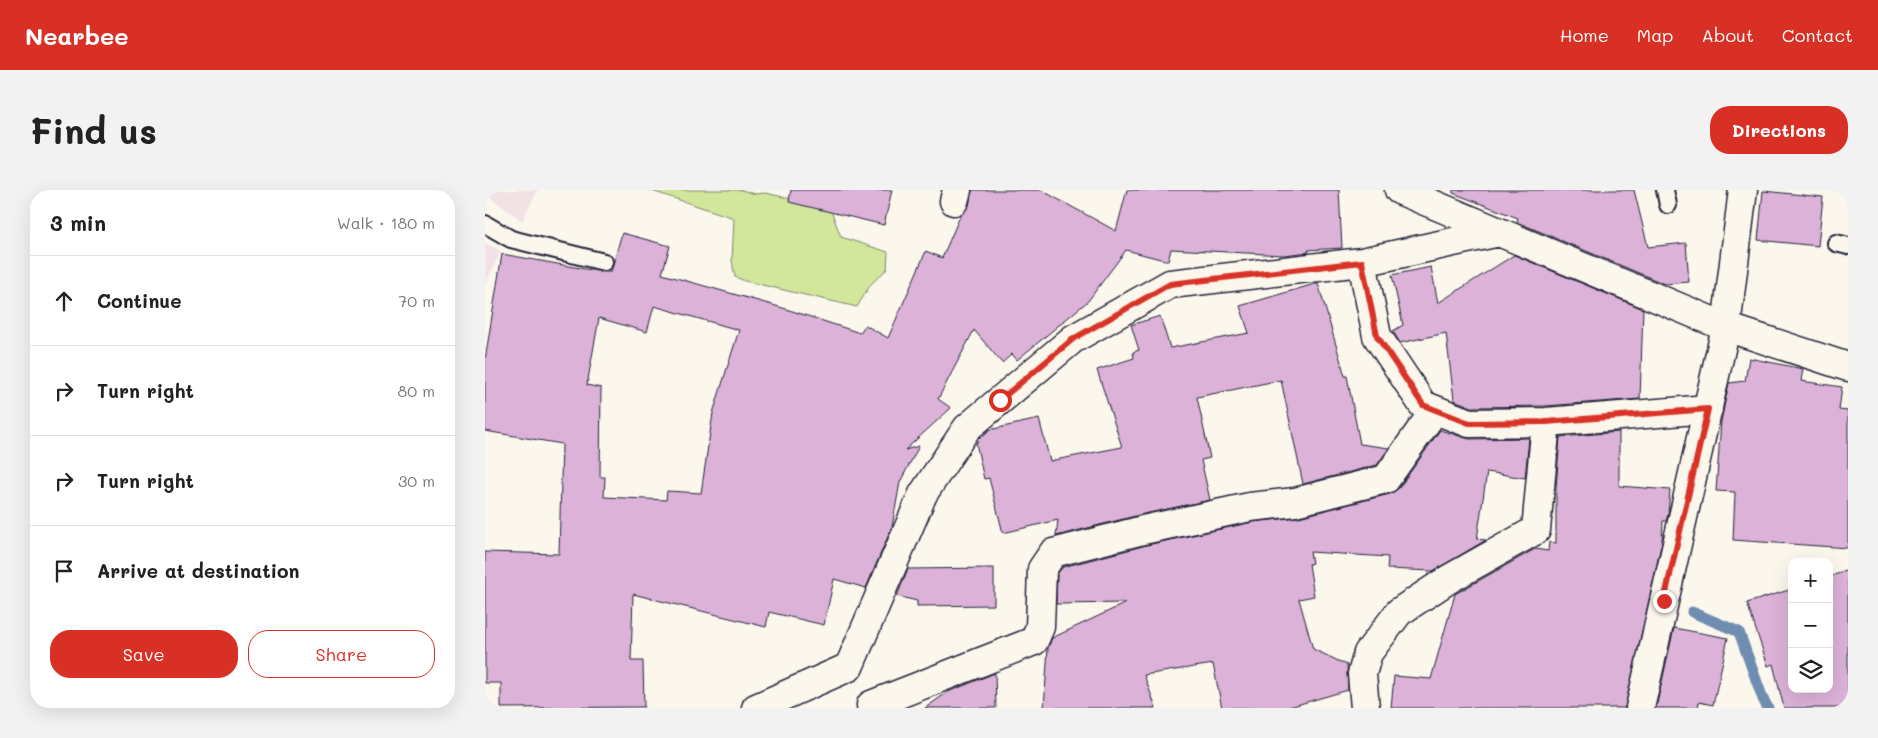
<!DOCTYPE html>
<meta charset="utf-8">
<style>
body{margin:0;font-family:Mali,sans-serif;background:#f2f2f2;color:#222}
.controls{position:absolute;right:15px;bottom:15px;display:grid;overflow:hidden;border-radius:10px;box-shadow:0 5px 20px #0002}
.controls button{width:45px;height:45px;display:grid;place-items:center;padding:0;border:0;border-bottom:1px solid #e0e0e0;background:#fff;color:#222;font:25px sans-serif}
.stop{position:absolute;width:15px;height:15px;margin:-11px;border:4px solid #d93025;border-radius:50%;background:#fff}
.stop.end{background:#d93025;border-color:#fff;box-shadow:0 1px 5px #0008}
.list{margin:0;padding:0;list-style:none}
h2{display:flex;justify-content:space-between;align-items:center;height:65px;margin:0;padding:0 20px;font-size:21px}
h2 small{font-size:16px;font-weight:400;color:#767676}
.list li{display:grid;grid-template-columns:32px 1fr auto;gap:15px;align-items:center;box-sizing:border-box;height:90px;padding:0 20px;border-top:1px solid #e0e0e0}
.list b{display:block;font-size:19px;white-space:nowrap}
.list em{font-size:16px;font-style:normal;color:#767676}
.actions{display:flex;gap:10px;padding:15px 20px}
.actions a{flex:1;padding:11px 0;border:1px solid #d93025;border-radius:20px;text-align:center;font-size:18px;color:#d93025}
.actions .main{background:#d93025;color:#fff}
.icon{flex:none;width:28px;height:28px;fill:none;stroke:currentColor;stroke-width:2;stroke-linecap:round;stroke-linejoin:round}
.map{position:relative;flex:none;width:1363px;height:518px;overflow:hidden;border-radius:20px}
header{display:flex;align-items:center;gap:30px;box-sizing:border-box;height:70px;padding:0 25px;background:#d93025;color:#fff}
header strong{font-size:24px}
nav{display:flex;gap:28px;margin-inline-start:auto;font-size:18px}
.intro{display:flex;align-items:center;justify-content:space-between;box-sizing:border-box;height:120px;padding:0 30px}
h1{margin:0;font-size:35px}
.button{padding:12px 22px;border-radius:20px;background:#d93025;color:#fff;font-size:18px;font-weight:700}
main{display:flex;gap:30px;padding:0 30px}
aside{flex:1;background:#fff;border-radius:20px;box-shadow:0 5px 20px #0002}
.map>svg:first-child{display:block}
.built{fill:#f2e2e6}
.green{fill:#d2e79c;stroke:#7a846c}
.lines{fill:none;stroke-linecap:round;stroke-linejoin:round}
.stream{stroke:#6e8db1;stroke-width:11}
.building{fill:#dcb2d8;stroke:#22223b;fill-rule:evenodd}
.service-casing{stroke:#22223b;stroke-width:20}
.minor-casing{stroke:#22223b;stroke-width:31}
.service{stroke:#fbf7ec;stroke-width:16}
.minor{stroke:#fbf7ec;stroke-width:28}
.route{stroke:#d93025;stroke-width:6}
</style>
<header>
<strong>Nearbee</strong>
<nav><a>Home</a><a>Map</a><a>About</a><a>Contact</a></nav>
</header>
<div class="intro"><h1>Find us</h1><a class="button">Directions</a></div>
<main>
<aside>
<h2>3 min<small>Walk · 180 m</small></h2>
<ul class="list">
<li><svg class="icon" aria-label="ahead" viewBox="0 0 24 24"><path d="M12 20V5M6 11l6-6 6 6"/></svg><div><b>Continue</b></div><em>70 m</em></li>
<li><svg class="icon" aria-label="right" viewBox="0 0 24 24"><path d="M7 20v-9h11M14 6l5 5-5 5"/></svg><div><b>Turn right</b></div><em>80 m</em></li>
<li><svg class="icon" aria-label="right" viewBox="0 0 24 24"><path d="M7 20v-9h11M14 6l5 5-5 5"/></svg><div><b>Turn right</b></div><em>30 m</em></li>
<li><svg class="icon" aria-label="arrive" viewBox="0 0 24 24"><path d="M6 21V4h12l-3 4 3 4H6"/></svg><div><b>Arrive at destination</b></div></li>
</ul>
<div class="actions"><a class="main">Save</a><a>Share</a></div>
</aside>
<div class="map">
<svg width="1363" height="518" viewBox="0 0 1363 518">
<rect width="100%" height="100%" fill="#fbf7ec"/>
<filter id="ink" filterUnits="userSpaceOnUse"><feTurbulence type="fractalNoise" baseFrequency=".02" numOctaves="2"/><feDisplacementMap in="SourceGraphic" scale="10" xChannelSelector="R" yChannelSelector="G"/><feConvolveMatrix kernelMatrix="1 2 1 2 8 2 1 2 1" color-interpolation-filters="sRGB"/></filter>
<g filter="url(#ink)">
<!-- built -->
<path class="built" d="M0,0H53L37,31L0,4Z
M0,53L16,61L0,95Z"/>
<!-- green -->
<path class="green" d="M164,0H257L270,4L281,3L345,18L356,47L403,62L402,79L386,94L372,117L260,91L250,87L247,71L249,28Z"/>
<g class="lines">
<!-- stream -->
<path class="stream" d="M1207,422L1254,442L1278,509L1283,518"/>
</g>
<!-- building -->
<path class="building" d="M306,0H407L399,35L304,12Z
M487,0H556L631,41L642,0H854L857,58L823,60L824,62L799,65L686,59L683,71L641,60L603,111L532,170L527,164L517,173L489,140L453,209L466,218L420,260L434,256L415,292L407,337L381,398L349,389L339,435L284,422L281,437L148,404L146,471H158L159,517L16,518V493H0V362L74,364L77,254L0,241V170L17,64L117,82H126L137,43L185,56L177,84L298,118L375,143L380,135L403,148L441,61L457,68L476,24L484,16ZM169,116L254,140L228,223L216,303L182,301L181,310L119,307L120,287H115L116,198L102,195L114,128L162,142Z
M968,0H1149L1163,57L1201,53L1204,92L1180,94L1032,32L1033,28L968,3Z
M1278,1L1338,7L1333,56L1273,50Z
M1029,65L1158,119L1155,209L1060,216L987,217L969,210L961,143L915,153L908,141L918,135L907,85L946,77L953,113Z
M833,93L860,186H862L875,254L904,258L892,275L818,294L796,190L712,207L725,268L716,270L725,310L654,325L571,346L573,330L518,343L504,288L499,289L491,253L504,240L554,229L565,271L637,257L612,180L649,168L648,162L654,160L646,135L675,126L685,158L764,143L755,116Z
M1264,168L1318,179L1316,191L1357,197L1354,220L1363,221V358L1248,350L1250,302L1231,301L1236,231L1244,193L1260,191Z
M955,240L984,249L1044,248L1040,288L1002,282L992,349L1001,350L948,381L902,379L903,367L825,362L827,373L824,374L829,406L814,409L828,459L862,475L863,500L801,518H737L728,474L659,485L671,518H559L563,458L567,448L641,413L571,414L572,384L578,377L662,355L768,332L814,327L905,304L914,298Z
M1134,242V296L1185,300L1183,324L1181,331H1178L1177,351L1140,518H906L909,486L946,489L970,404L1050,359L1063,361L1064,352L1071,353V298L1075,247Z
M509,378V415L432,416V411L412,406L423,379Z
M1363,380V518H1299L1288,474L1283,476L1262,413L1307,399V499H1344V387Z
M1189,438L1243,448L1228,515L1214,512L1213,518H1171Z
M510,483L511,518H440L463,502Z"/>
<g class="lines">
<defs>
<path id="service" d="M1180,0L1183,15
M0,34L26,49L119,72
M1351,53L1363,56"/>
<path id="minor" d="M914,0L1241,137L1363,177
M469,11L472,0
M877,72L892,146L938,215L984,233L1061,232L1223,219
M386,515L549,451L555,437L557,379L568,363L658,340L765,317L810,312L901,289L950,220
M271,518L364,477L438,304L482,238L588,149L685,94L877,72L1014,42
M880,518L877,484L883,463L914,422L964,389L1051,340L1061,232
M1155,518L1241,137L1258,0"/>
</defs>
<!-- service casing -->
<use href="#service" class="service-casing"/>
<!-- minor casing -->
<use href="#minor" class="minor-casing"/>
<!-- service -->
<use href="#service" class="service"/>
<!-- minor -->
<use href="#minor" class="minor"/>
</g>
</g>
<g class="lines" filter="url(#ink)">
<!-- route -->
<path class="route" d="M515,210L588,149L685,94L877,72L892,146L938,215L984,233L1061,232L1223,219L1179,411"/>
</g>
</svg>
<div class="controls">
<button>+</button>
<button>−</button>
<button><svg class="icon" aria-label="layers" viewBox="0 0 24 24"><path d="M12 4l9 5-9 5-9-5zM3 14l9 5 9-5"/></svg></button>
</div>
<div class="stop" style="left:515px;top:210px"></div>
<div class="stop end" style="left:1179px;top:411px"></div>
</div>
</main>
